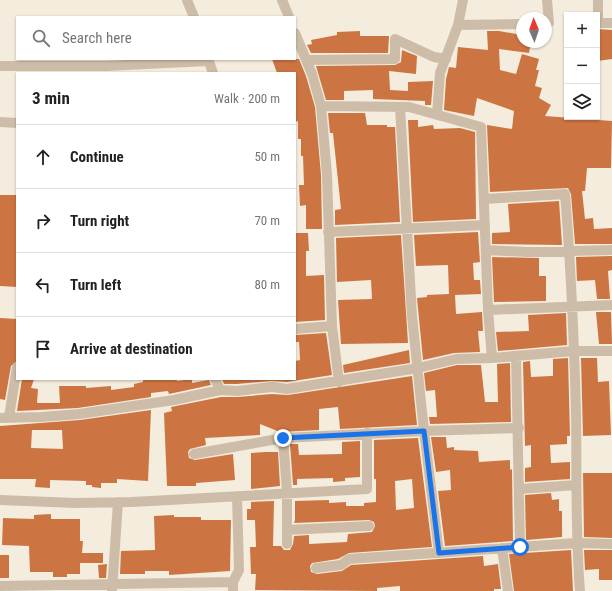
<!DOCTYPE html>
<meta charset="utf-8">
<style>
body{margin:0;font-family:"Roboto Condensed",sans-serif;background:#f2f2f2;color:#222}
.controls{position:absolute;right:12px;top:12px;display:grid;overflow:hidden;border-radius:0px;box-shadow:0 1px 3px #0004}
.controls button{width:36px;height:36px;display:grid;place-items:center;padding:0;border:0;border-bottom:1px solid #e0e0e0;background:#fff;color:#222;font:20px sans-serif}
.compass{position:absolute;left:516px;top:12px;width:36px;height:36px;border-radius:50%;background:#fff;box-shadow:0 1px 3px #0004;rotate:358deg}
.stop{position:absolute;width:12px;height:12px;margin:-9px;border:3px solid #1a73e8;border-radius:50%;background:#fff}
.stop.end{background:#1a73e8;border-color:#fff;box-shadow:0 1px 4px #0008}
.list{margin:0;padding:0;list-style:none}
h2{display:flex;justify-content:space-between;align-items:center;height:52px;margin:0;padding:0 16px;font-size:17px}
h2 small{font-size:13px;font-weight:400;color:#767676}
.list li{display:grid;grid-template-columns:26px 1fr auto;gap:12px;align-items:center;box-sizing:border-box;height:64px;padding:0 16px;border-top:1px solid #e0e0e0}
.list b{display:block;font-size:15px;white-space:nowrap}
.list em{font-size:13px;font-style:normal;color:#767676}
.icon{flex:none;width:22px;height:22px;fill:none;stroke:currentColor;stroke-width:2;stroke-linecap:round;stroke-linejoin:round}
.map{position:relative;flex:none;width:612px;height:591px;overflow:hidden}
.search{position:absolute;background:#fff;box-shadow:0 1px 3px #0004;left:16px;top:16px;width:280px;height:44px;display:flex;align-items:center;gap:10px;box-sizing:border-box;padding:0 14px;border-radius:0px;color:#767676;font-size:15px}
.panel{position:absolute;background:#fff;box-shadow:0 1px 3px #0004;left:16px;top:72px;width:280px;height:308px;border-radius:0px}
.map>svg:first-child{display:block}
.building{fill:#cd7542;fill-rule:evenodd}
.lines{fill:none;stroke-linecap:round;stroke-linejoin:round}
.minor{stroke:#cdbda8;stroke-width:10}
.route{stroke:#1a73e8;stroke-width:5}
</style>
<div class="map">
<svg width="612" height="591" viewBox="0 0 612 591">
<rect width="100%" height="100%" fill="#f4ecdd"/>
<!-- building -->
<path class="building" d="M597,29L612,30V59L597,61Z
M360,31V36H389L388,53H311L307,45L312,44L311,40L337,35V32Z
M487,31H499L522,35V42H531L529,53L499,49L500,70L516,74L522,54L539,59L536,70H539L535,86L542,88L539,98L551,105L545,116L612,121L611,168H587L585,191H582L585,219L593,218L594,229L612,228V244H575L571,194L568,188L490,192L487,125L512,129L514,111L477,98L474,116L444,110L446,79L449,67L456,68L458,47L488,50Z
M402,50L417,56L416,74L389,71L390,90L408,91V82L433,81L431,105H425V101L373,99V90L344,91V100H326L316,66L395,65L401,62Z
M272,59H299L306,76L315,107L321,175L322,229H306V205L300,206L299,185H304L303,156H301V139H298V121L295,122V73H277Z
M328,113H365L367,125H387V127H395L400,222L335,225V210L341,209L333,133H330Z
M408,120H418V127L433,125L434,129L460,128L475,132L476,219L413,222Z
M0,195H17V287L0,286Z
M559,201L562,245L492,244V233L510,232L508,204Z
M478,232L480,262L473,263L474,280H480L481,294L455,295L456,314L482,312L483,331H478L480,352L454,353L423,360L417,298L427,297V295L449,294L448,265L416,266L414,235Z
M295,233H308L309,251H306V276L324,275L325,320L295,322Z
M401,235L408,343L341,344L338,300L372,299L371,280L337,282L336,238Z
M612,256V270L608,271L610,299H597L595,280L577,281L576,257Z
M492,257L539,258V276H546V301L494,302Z
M596,312H611L612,344H599Z
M566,313L567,345L498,351L496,332L529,331L528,315Z
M0,318L17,319V361L11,366L5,400L0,399Z
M326,333L332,375L287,382L271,381L237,384H224L222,379H295V361L300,360L299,342H295V335Z
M409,350L410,363L344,373L343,365Z
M568,358L570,436H567V444L550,445L551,463L570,462V479L525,482V468L531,467V445L525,446L523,362L530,361L531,377L551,376H553V359Z
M581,358H597L598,382L609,381L611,435L583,436Z
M510,363L511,422L430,424L429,417H437L435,390L426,391L424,373L457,365H481L485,402H498L497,364Z
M412,376L417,425L340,429L338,407L319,409V430L280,432L260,424V435L205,438L206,445L190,449L188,452L189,458L195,460L233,454L235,480L196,483V486H167L164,413L172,411L171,407L221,397H238L272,394L288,395Z
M22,379H34L31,388L38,389L37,403H60L59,386H86V388L111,386V390L134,387V384L143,382V379H177V381L192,379V383L209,380L211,385L169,394L168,391L151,393V397L78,408L17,411Z
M151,410L148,481L117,479V483H101V488L92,487V485H86V481L50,480V488L35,487L36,479H0V426L80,420ZM32,430H62L63,449L31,448Z
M431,437H446L447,448L454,447V450L478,451L479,462L510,460V470L512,469L513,541L445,546L438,491L451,490L450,470L436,472Z
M418,438L432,547L349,553L338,559L312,563L310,566L311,572L317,574L342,571L351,565L483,556L484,566L498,564L501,589H494V591H400V586L377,588V591L255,590L256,574H251L250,547H256L255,520H247V509H251V502L274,501L273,546H281L284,550H290L293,544L294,536L309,535V544L347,542L348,534L372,532L375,526L374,522L369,520L294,523L295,520V501L329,500V503L346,502V506H364V503L376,502V479H374V440ZM412,479L414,508L396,510L395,481Z
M360,441V477L345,478V481L333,482V478L297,479V485H293L290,444H298L299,455L342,454V442Z
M266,452H278L280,486L251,489V453Z
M583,473H612V538L584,537Z
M551,493L552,500L559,499V511H562V537L526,540L525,495Z
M51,514V519H80V541H83L82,553H103V563H80V574H67V577H53V572H30L29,546L2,545L3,518L34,519V515Z
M174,515V517H201V520H231L230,571L169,575V571H145V574H120L121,551L155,550L154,516Z
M571,550L573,591H514L509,554Z
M584,550H612V580H599V569L585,570Z
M0,555H9V578H0Z
M107,564L106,578H99L98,565Z"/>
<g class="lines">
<!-- minor -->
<path class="minor" d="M187,0L194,17
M282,0L289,17
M598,0V23H612
M546,23H549L547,0
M458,25L522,24
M295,33L312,74L321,106L327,175L332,326L339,382
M208,59L213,73
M306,60L395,59V39L434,57L446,59
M0,66H106L208,61
M321,106L409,107L481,127L488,310L492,358
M437,115L440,73L458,25L463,0
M0,122L17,123
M484,199L565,194C571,267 574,340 576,412C577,472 575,531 580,591
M328,232L485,225
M486,250L528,252L612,250
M488,310L612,305
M295,329L332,326
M516,356L520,547
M215,379L220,390
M9,417L17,367
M0,418L41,417L79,414L174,400L220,390L237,391L272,387L287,389L418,368L456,359L492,358L574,351H612
M283,438L287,492V544
M194,454L283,438L424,431L412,316L400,107
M520,489L576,485
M0,500L76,503L132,502L367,489V433
M287,530L369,526
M502,548L508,591
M439,553L424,431L519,428
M316,568L341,565L349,559L576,543L612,544
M0,586L233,582
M112,591L118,502
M233,591V582L239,570L237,496"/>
</g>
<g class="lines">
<!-- route -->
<path class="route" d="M283,438L424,431L439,553L520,547"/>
</g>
</svg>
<div class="controls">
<button>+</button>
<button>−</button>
<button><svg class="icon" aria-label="layers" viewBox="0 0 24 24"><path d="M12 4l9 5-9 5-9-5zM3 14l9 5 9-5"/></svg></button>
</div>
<svg class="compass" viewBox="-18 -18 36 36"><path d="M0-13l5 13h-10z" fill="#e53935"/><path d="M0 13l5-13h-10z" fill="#767676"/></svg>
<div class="stop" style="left:520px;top:547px"></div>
<div class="stop end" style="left:283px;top:438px"></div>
<div class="search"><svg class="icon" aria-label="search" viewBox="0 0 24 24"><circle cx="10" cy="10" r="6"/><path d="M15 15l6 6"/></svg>Search here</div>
<section class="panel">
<h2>3 min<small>Walk · 200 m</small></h2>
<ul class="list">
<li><svg class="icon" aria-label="ahead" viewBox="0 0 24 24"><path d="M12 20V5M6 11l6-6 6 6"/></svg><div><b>Continue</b></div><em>50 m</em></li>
<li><svg class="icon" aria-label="right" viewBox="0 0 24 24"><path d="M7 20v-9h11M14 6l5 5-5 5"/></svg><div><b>Turn right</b></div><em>70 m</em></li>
<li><svg class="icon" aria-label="left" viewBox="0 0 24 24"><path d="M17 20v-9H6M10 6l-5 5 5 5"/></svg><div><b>Turn left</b></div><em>80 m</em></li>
<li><svg class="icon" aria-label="arrive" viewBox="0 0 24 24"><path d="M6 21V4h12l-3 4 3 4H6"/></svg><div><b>Arrive at destination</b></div></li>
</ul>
</section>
</div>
